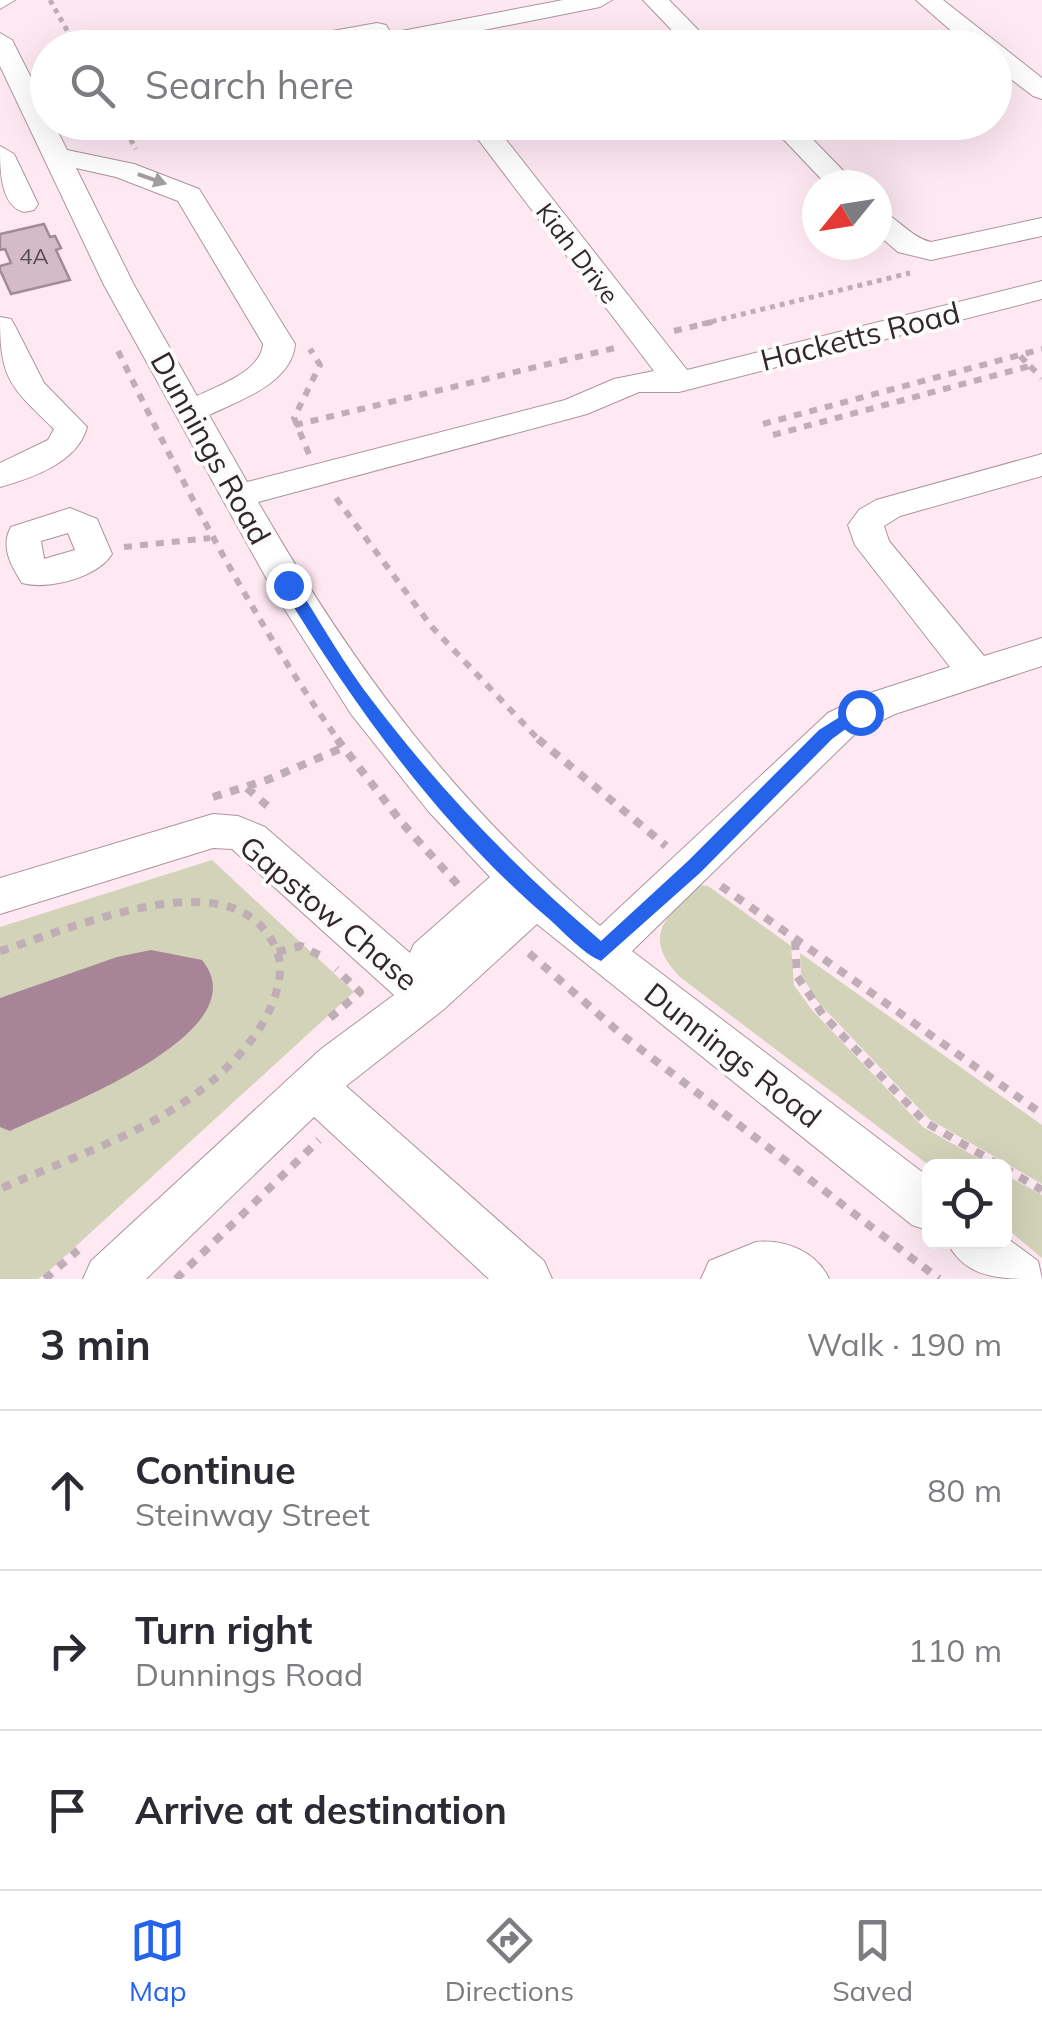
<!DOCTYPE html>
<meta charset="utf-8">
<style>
body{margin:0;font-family:Mulish,sans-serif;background:#f2f2f3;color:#2b2b33}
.controls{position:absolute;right:30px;bottom:30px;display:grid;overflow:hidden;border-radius:15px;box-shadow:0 10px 40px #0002}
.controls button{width:90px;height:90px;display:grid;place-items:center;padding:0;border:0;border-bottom:2px solid #e1e1e2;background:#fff;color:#2b2b33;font:50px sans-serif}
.compass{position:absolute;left:802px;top:170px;width:90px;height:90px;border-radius:50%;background:#fff;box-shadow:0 10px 40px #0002;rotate:240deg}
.stop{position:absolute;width:30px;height:30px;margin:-22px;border:8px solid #2563eb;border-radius:50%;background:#fff}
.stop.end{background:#2563eb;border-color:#fff;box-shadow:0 2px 10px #0008}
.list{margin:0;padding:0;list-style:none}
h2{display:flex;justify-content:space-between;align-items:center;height:130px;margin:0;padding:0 40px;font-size:42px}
h2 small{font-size:32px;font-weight:400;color:#7c7c81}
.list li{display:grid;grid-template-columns:65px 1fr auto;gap:30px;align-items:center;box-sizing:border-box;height:160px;padding:0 40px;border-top:2px solid #e1e1e2}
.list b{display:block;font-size:38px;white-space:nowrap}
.list p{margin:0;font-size:32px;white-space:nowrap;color:#7c7c81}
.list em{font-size:32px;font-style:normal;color:#7c7c81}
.icon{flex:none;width:55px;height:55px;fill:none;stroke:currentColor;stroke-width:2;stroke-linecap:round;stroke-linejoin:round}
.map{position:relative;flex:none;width:1042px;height:1279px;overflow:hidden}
.search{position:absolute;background:#fff;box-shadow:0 10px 40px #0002;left:30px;right:30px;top:30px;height:110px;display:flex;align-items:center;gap:25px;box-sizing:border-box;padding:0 35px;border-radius:55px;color:#7c7c81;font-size:38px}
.sheet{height:610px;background:#fff}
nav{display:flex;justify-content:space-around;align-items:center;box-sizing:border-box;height:140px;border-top:2px solid #e1e1e2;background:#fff;font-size:28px;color:#7c7c81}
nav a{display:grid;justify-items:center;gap:5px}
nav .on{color:#2563eb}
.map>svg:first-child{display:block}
.green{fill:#d2d3b9}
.water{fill:#a88596}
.building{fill:#d4bbc7;stroke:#a38b96;stroke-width:2.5}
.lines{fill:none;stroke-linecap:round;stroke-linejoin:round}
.minor-casing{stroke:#ac949f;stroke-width:2}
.path-far2{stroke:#c0aeb6;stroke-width:5;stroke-dasharray:5 5;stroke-linecap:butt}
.path-far1{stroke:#c0aeb6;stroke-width:6;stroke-dasharray:8 8;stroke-linecap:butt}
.path{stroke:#c0aeb6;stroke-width:8;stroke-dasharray:9 9;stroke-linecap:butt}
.minor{fill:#fff;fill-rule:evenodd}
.oneway{fill:#a29ea0}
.route{fill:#2563eb}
.labels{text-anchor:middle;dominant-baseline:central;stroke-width:8;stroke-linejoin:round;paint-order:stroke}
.far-number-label{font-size:22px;fill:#5a4c53}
.far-street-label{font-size:25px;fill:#31272c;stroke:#fcfcfc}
.street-label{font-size:30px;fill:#31272c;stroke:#fcfcfc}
</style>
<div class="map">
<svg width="1042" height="1279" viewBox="0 0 1042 1279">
<rect width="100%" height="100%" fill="#fee9f3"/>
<!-- green -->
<path class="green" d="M212,860L354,992L52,1268L38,1279H0V927Z
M699,885L708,886L791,946L794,985L812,1010L923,1127L992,1166H930L680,977C640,935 667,917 699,885Z
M800,953L1042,1125V1184L929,1119L817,1001L801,974Z
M1004,1174L1042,1195V1258L1005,1227Z"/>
<!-- water -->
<path class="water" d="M151,950L202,960C262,1033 57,1108 10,1131L0,1127V998L117,957Z"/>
<!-- building -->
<path class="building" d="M44,224L50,237L55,236L61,248L56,250L70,280L11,294L0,270V266L11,263L5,249L0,250V234Z"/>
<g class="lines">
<defs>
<path id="minor" d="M0,0H15L0,9Z
M563,0H612L600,7L393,48H340L343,44L265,48L277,41L377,23L386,25L389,30L386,34Z
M643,0H669L716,48H689Z
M916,0H943L1042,78V99L1033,96L994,66V48H971Z
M0,33L12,40L48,111V122H53L67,150L134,164L199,189L295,344C292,383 239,401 209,415L247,482L565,400L614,379L654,371L465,122H492L687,370L1042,281V299L679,392H639L587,414L258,502C354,668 453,802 600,926L828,713L867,694L950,667L855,545L848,525L859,510L876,500L1042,454V476L900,516L884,526L889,541L984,656L1042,638V666L895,714L856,733L632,951L930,1178V1231L912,1225L537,924L443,1010L346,1086L544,1261L552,1279H489L314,1117L146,1279H83L91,1261L321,1049L394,995L232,849L213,848L0,914V878L213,814L238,816L265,827L410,953L414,944L490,877L429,812L351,714L275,594L104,285L0,66ZM76,168L116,177L178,201L263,344C261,371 220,385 197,396L134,285Z
M767,122H796L857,185H827Z
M0,146L14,154L38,204L34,210L24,212C0,206 0,169 0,146Z
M877,210C898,216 909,237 931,242L1042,218V236L931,260L898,252L877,234Z
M0,317L11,319L15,326L44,383L87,427C78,462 33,478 0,487V463L48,440L54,429C10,386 0,380 0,317Z
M70,508L97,519L112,554C97,578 48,590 22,583C11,566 0,546 11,527ZM68,533L75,550L44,559L41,541Z
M1004,1236L1038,1261L1042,1279C999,1279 966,1279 947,1242H1004Z
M756,1242C785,1239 817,1252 829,1279H701L709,1261Z"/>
</defs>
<!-- minor casing -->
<use href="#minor" class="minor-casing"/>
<!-- path-far2 -->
<path class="path-far2" d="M50,0L77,48
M121,122L136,149
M702,324L910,273"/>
<!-- path-far1 -->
<path class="path-far1" d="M674,331L712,322
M118,351C184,486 252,619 339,741
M1030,366L1042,378
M763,424L1042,349
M295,425L619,347
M773,435L1030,366L1020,356
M309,454L294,418L320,365L310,349
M336,498L432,627L540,741
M124,547L210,538"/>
<!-- path -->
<path class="path" d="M337,739L403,824L459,886
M538,739L666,846
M247,788L272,810
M213,797L267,780L342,748
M721,886L1042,1114
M795,941L797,976L823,1015L925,1122L1001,1166
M0,951C65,931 207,868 261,926C271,937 280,952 280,967C280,1012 243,1055 211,1082C150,1133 71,1157 0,1189
M277,952L301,946L323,957
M529,953L621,1034L939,1279
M330,1018L360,992L336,969
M1004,1168L1042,1190
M45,1279L78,1250
M176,1279L319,1140"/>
<!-- minor -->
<use href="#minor" class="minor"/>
</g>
<!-- one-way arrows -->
<defs><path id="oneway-solid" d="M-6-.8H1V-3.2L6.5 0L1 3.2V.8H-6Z" transform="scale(2.5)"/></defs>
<use class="oneway" href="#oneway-solid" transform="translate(152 179) rotate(19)"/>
<!-- route -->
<path class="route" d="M288,580L294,581C320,621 344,665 374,703C441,791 517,870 601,941L688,861L819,730L854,708L860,706L869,712L832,739L701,872L601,961C582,953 564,932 548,918C439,825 355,707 280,585Z"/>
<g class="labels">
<!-- far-number labels -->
<g class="far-number-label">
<text x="34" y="256">4A</text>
</g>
<!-- far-street labels -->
<g class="far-street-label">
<text transform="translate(578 253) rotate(53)">Kiah Drive</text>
</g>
<!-- street labels -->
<g class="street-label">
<text transform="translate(860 336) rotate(-14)">Hacketts Road</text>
<text transform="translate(211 448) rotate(61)">Dunnings Road</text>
<text transform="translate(329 913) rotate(40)">Gapstow Chase</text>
<text transform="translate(733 1055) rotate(38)">Dunnings Road</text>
</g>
</g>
</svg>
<div class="controls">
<button><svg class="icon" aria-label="locate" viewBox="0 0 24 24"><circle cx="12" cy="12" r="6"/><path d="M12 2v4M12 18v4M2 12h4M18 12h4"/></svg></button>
</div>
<svg class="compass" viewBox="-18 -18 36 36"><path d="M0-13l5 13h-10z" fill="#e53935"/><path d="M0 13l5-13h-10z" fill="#7c7c81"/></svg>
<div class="stop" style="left:860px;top:712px"></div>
<div class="stop end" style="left:288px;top:585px"></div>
<div class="search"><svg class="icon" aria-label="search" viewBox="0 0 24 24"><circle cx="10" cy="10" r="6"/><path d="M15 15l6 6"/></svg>Search here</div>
</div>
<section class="sheet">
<h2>3 min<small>Walk · 190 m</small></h2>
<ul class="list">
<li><svg class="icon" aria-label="ahead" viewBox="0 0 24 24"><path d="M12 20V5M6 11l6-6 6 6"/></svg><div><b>Continue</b><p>Steinway Street</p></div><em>80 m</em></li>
<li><svg class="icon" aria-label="right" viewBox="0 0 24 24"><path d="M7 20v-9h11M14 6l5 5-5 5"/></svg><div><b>Turn right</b><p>Dunnings Road</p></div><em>110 m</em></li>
<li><svg class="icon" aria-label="arrive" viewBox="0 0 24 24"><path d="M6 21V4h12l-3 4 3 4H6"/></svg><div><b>Arrive at destination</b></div></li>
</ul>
</section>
<nav>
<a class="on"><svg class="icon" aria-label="map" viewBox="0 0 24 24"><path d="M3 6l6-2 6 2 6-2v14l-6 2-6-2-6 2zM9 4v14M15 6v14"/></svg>Map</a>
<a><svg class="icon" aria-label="directions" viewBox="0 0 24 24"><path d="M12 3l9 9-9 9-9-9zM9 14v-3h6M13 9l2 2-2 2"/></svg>Directions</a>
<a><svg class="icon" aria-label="saved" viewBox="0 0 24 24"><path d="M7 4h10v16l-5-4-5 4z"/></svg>Saved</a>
</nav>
